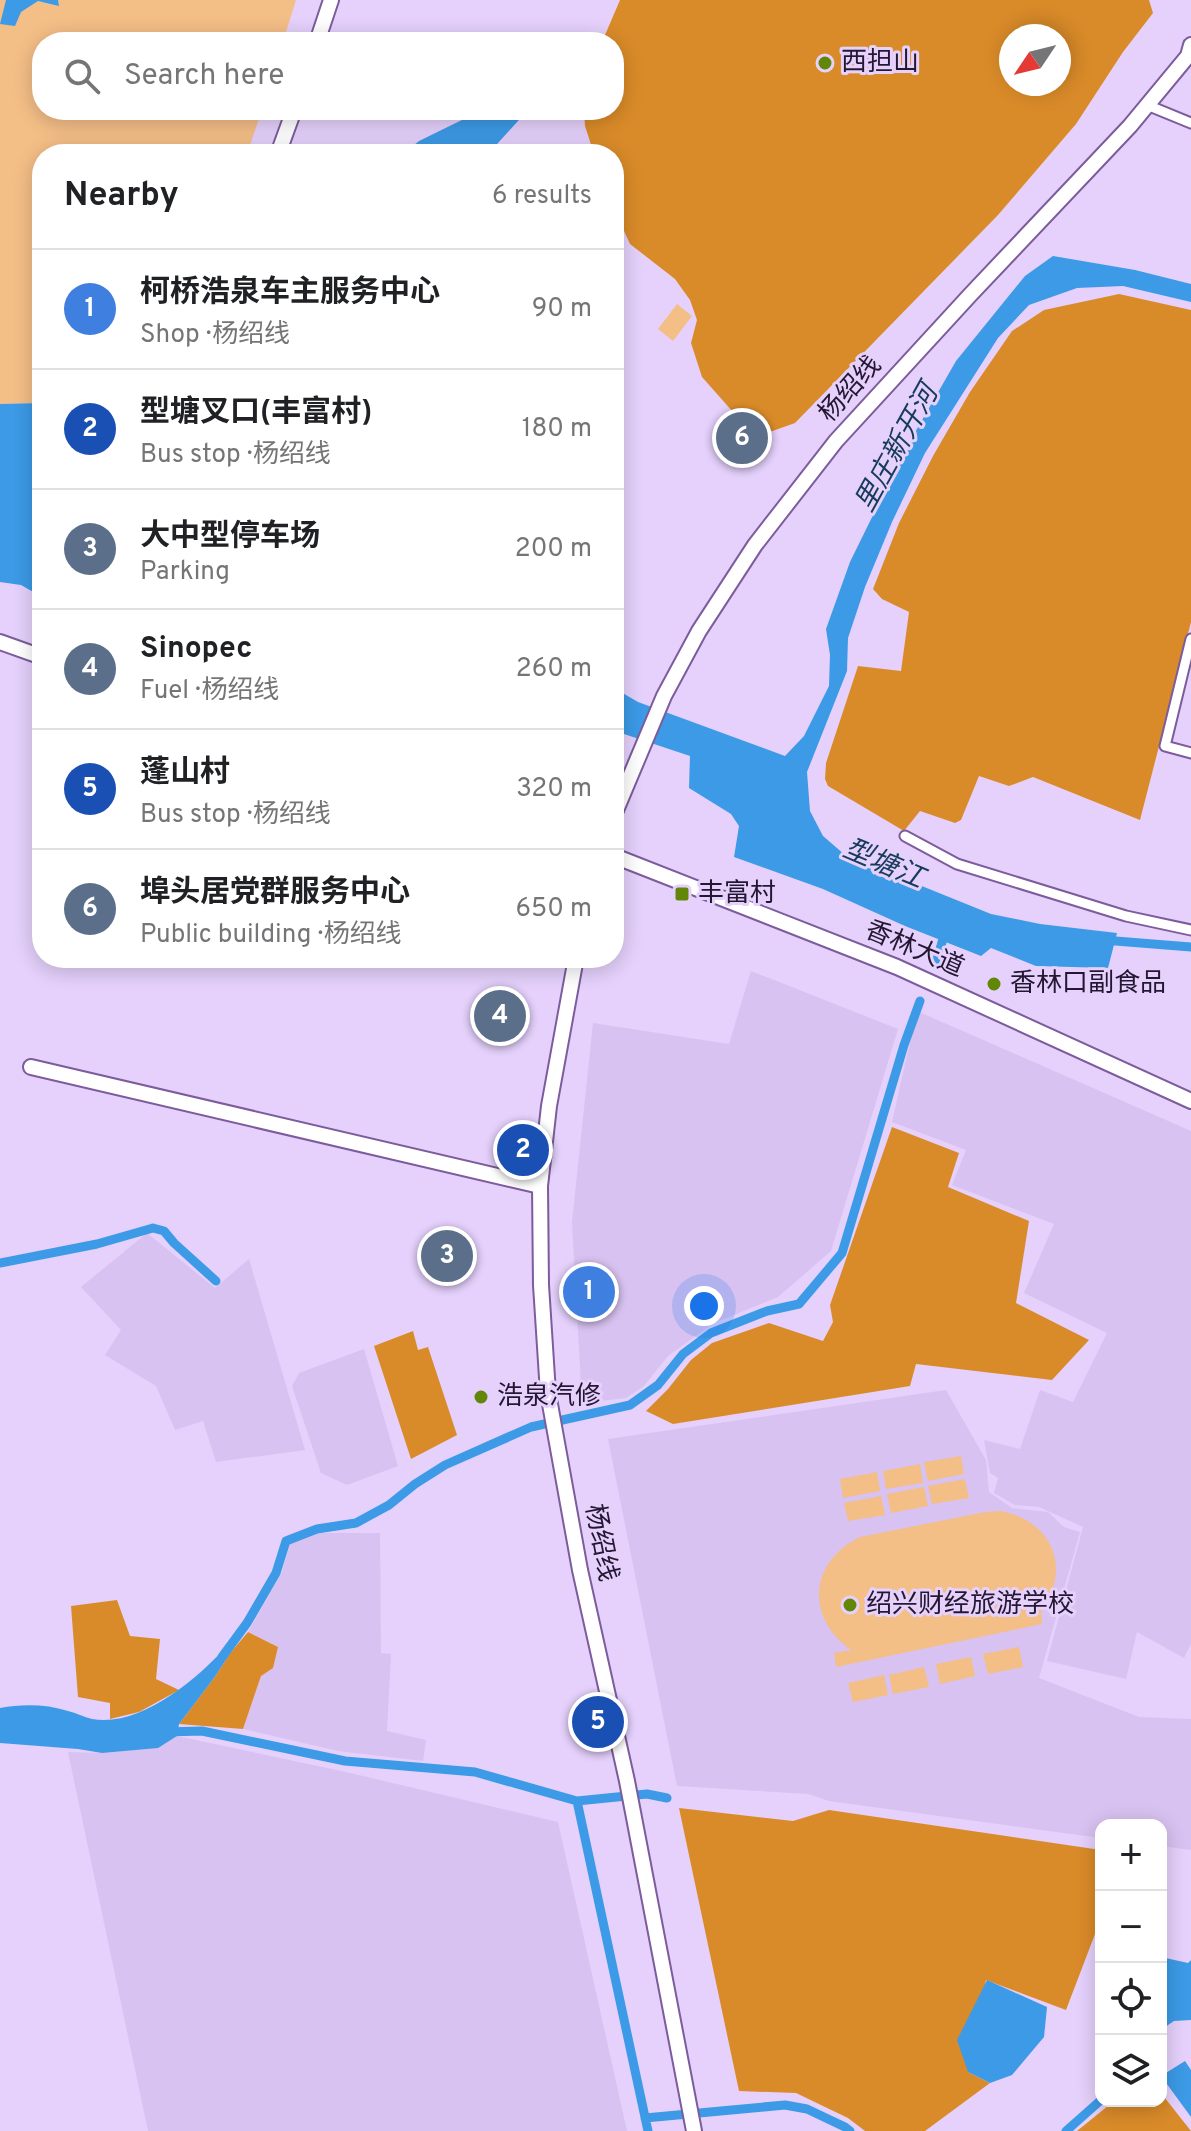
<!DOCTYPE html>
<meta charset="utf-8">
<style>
body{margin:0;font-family:Overpass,"Noto Sans SC",sans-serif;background:#f6f6f6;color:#202124}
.controls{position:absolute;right:24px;bottom:24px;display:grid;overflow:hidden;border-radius:16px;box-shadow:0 4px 20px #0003}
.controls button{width:72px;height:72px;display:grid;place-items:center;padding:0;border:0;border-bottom:2px solid #e0e0e0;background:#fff;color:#202124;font:40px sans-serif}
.compass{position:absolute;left:999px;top:24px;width:72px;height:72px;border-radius:50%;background:#fff;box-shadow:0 4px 20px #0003;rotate:235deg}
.you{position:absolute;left:704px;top:1306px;width:28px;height:28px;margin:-20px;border:6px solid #fff;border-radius:50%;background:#1a73e8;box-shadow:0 0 0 12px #1a73e833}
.badge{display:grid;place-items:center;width:52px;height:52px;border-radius:50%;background:#2563eb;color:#fff;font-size:26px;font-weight:700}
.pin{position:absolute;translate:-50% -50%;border:4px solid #fff;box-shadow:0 2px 8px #0006}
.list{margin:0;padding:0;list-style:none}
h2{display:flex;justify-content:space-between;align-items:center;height:104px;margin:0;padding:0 32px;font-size:34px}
h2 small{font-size:26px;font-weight:400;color:#757577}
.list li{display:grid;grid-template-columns:52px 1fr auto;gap:24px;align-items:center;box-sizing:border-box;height:120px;padding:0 32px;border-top:2px solid #e0e0e0}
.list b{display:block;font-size:30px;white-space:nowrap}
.list p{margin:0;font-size:26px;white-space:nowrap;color:#757577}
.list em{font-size:26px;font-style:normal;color:#757577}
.icon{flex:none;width:44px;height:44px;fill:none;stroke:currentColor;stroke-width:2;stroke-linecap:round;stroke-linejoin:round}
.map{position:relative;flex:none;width:1191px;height:2131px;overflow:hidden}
.search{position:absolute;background:#fff;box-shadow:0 4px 20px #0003;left:32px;top:32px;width:592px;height:88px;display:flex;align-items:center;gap:20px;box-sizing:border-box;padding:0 28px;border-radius:32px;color:#757577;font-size:30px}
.panel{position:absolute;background:#fff;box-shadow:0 4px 20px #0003;left:32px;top:144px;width:592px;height:824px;border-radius:32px}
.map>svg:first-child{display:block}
.built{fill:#d8c2f1}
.green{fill:#f4be87}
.forest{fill:#da8b29;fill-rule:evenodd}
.water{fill:#3c9ae6}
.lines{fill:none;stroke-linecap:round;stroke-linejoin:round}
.canal{stroke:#3c9ae6;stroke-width:9}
.street-casing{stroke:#7c5c9c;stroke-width:13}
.secondary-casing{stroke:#7c5c9c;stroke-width:18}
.primary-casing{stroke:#7c5c9c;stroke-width:18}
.street{stroke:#fff;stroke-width:9}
.secondary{stroke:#fff;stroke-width:14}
.primary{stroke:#fff;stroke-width:14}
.poi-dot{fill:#628607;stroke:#e5d1fc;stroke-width:3}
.labels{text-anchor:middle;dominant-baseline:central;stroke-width:6;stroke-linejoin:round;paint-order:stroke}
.poi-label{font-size:26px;fill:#241731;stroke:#e5d1fc;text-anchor:start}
.street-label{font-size:26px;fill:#241731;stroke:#e5d1fc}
.water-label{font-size:28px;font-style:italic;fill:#173c5b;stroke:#e5d1fc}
</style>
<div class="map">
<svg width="1191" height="2131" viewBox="0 0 1191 2131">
<rect width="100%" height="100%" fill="#e5d1fc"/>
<!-- built -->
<path class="built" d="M751,971L898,1029L831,1251L778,1297L714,1323L668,1356L644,1386L626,1398L582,1403L572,1222L593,1023L729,1044Z
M917,1011L1191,1131V1644L1184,1658L1137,1632L1126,1679L1047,1661L1083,1527L1039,1507L1015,1505L994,1493L998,1478L990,1473L984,1440L1020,1449L1040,1390L1073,1402L1107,1333L1024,1293L1054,1224L952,1185L966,1150L892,1122Z
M147,1233L215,1288L249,1259L305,1450L216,1462L203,1421L175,1430L156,1386L105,1355L121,1330L81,1287Z
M364,1349L398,1466L347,1485L321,1473L292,1386L299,1373Z
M946,1390L986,1460L989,1492L1012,1508L1048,1512L1064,1527L1080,1532L1039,1678L1139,1717L1191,1719V1850L1161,1846V1825H1101V1838L829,1801L808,1794L677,1786L608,1439Z
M321,1533H380L381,1653L391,1654L387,1731L426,1740L423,1761L338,1751L243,1729L261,1676L278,1647L248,1632L282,1572L290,1544Z
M177,1736L346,1772L558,1822L627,2131H148L68,1752L102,1753L157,1748Z"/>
<!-- green -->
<path class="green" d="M0,0H296L283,42H42V110H262L247,154H42V403L0,404Z
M677,304L692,316L673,341L658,329Z
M961,1456L964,1474L928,1481L924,1462Z
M920,1464L923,1483L886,1489L883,1471Z
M877,1472L880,1491L843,1498L840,1479Z
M965,1479L969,1498L932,1504L928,1486Z
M924,1487L928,1506L891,1513L887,1494Z
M881,1496L885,1515L848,1521L844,1503Z
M1001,1511C1053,1521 1072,1569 1041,1612L1042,1624L836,1667L834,1653L851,1650C805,1617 809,1562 860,1537L985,1512Z
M1019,1647L1023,1667L988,1674L983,1654Z
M971,1657L975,1676L940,1684L936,1664Z
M924,1667L929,1687L893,1694L889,1675Z
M884,1675L888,1695L853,1702L848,1683Z"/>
<!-- forest -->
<path class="forest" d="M620,0H1149L1153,13L1123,52L1076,124L998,215L795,423L761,435L733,412L702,377L691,343L697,320L690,300L675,279L630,244L614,209V154H594L585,126L584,110H614V42H602ZM1011,36H1059V84H1011Z
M1119,294L1191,310V622L1140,820L1033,777L1009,786L979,776L961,820L955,823L920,811L904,831L828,786L825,779L826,763L858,666L901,671L909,612L882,599L873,589L899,523L933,456L970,392L1012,331L1044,310Z
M892,1127L959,1153L948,1187L1029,1221L1016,1303L1089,1340L1052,1380L916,1364L910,1386L673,1424L646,1411L668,1389L691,1360L712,1343L769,1323L823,1341L833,1322L830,1305Z
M413,1331L418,1350L428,1347L457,1435L411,1459L374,1346Z
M117,1600L130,1636L160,1639L156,1679L179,1690L139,1712L110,1719V1703L78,1697L71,1606Z
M248,1632L278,1647L273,1668L261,1676L243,1729L179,1724L214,1678L231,1652Z
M679,1808L793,1821L829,1810L1101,1850V1935L1095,1934L1066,2010L986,1980L968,2072L990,2083L925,2131H865L848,2118L796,2093L739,2091Z
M1161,2093L1191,2131H1077L1114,2101H1161Z"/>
<!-- water -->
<path class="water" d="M6,0H58L59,6L38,1L21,12L15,26L0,24Z
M473,110H528L488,154H403L419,141L468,117Z
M1053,256L1135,270L1191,284V302L1123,286L1077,288L1029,305L998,338L925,453L892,522L865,587L848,638L847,671L807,772L810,811L823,836L845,855L991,914L1040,924L1117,933L1108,968L1036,966L991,948L981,956L905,926L823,889L734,857L739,826L731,814L689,788L690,756L624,734L614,738V688L638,702L785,756L804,736L829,686L830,655L826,629L850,562L906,448L956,361L1025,276Z
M42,403V597L21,585L0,582V404Z
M225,1648L231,1652L214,1678L179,1724L177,1736L158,1748L102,1753L78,1749L0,1743V1708C22,1704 46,1704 68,1711C76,1713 84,1717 92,1719C139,1728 196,1680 225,1648Z
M1161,1957L1188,1963L1191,1960V2020L1174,2021L1162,2029Z
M987,1980L1047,2007L1044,2037L1012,2075L990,2083L968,2072L957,2040Z
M1185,2061L1191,2070V2117L1161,2076Z"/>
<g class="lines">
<!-- canal -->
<path class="canal" d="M1103,940L1191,947
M936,963L945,932
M0,1263L97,1244L153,1228L164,1231L174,1243L216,1281
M222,1657L247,1623L276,1573L286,1541L317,1529L356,1523L389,1505L415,1484L445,1465L531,1427L630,1405L658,1385L683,1354L711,1333L767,1311L799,1304L842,1253L904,1045L920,1001
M165,1732L202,1731L345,1761L475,1772L577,1801L648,2131
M577,1801L647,1794L667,1798
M645,2118L785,2105L807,2109L845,2127L850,2131
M1066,2131L1101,2100"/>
<defs>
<path id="street" d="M1147,105L1191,123
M1191,639L1165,746L1191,753
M905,836L957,864L1126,916L1191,930"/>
<path id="secondary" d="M317,42L331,0
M278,154L294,110
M0,642L42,657
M614,856L897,967L1191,1101
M31,1067L540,1186"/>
<path id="primary" d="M614,815L664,696L699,631L755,545L836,441L971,294L1130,126L1188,56L1191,45
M576,958L549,1106L540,1186L541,1285L548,1393L580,1570L627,1781L694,2131"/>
</defs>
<!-- street casing -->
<use href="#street" class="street-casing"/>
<!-- secondary casing -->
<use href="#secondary" class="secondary-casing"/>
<!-- primary casing -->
<use href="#primary" class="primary-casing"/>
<!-- street -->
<use href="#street" class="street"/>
<!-- secondary -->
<use href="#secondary" class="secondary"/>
<!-- primary -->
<use href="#primary" class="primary"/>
</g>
<!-- markers -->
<g class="poi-dot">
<circle cx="825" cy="63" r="8"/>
<rect x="674" y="886" width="16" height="16" rx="4"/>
<circle cx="994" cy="984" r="8"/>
<circle cx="481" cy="1397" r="8"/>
<circle cx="850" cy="1605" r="8"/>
</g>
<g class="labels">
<!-- poi labels -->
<g class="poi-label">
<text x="841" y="63">西担山</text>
<text x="698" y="894">丰富村</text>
<text x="1010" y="984">香林口副食品</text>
<text x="497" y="1397">浩泉汽修</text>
<text x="866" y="1605">绍兴财经旅游学校</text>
</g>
<!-- street labels -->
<g class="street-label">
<text transform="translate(851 390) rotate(-48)">杨绍线</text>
<text transform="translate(914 950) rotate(23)">香林大道</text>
<text transform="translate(600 1543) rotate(79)">杨绍线</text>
</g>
<!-- water labels -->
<g class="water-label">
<text transform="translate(898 449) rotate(-61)">里庄新开河</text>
<text transform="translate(883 865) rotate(23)">型塘江</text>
</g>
</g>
</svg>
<div class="controls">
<button>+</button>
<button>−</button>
<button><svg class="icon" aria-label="locate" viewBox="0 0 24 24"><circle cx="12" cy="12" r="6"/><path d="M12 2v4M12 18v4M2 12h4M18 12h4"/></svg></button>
<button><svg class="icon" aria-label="layers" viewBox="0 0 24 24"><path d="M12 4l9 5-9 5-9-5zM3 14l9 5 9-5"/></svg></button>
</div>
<svg class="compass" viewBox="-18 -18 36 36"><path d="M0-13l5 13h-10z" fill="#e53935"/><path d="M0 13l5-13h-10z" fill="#757577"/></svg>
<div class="you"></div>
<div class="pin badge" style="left:589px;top:1292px;background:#3f7fe0">1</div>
<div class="pin badge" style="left:523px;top:1150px;background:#1a4fb4">2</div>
<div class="pin badge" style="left:447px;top:1256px;background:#5c6f8a">3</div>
<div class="pin badge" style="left:500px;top:1016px;background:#5c6f8a">4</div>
<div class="pin badge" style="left:598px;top:1722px;background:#1a4fb4">5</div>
<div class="pin badge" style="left:742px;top:438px;background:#5c6f8a">6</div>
<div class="search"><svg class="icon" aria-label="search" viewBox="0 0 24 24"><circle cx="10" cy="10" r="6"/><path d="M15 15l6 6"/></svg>Search here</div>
<section class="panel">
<h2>Nearby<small>6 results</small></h2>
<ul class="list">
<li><span class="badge" style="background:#3f7fe0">1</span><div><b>柯桥浩泉车主服务中心</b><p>Shop · 杨绍线</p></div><em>90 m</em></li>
<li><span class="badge" style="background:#1a4fb4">2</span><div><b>型塘叉口(丰富村)</b><p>Bus stop · 杨绍线</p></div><em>180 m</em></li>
<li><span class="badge" style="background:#5c6f8a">3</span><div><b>大中型停车场</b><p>Parking</p></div><em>200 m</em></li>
<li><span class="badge" style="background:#5c6f8a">4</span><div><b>Sinopec</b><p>Fuel · 杨绍线</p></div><em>260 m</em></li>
<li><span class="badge" style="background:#1a4fb4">5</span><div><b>蓬山村</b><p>Bus stop · 杨绍线</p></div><em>320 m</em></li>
<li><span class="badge" style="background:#5c6f8a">6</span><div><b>埠头居党群服务中心</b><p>Public building · 杨绍线</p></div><em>650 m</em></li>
</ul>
</section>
</div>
